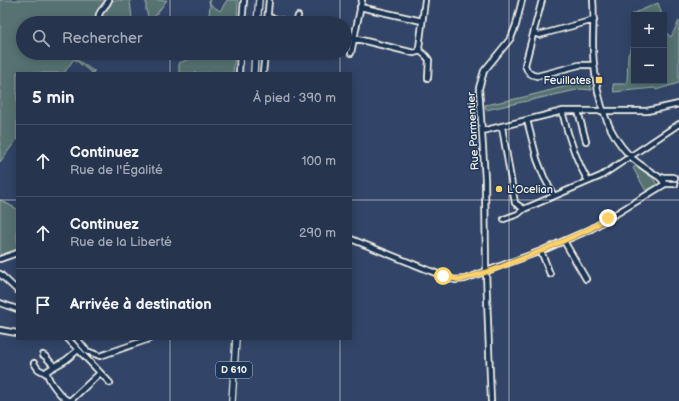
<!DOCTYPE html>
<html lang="fr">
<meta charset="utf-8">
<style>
body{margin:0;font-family:"Balsamiq Sans",sans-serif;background:#323f58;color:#f1f3f6}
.controls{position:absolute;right:12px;top:12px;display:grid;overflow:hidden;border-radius:0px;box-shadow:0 2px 10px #0003}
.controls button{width:36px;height:36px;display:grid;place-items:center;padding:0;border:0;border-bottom:1px solid #424f66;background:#26344e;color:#f1f3f6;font:20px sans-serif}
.stop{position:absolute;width:12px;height:12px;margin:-9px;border:3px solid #ffd166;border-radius:50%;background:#fff}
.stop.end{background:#ffd166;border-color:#fff;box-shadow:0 1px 4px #0008}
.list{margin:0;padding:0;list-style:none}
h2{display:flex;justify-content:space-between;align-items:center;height:52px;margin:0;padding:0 16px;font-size:17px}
h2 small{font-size:13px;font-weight:400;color:#a4aab6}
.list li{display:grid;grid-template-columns:26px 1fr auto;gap:12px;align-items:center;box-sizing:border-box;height:72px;padding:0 16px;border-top:1px solid #424f66}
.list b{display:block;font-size:15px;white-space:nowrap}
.list p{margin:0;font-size:13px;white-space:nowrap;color:#a4aab6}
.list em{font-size:13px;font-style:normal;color:#a4aab6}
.icon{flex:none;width:22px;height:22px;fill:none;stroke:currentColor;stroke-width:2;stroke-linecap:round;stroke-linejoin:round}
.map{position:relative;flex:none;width:679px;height:401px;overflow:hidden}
.search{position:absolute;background:#26344e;box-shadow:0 2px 10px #0003;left:16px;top:16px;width:336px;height:44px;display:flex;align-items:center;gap:10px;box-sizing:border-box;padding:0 14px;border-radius:22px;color:#a4aab6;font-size:15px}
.panel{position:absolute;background:#26344e;box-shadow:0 2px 10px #0003;left:16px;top:72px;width:336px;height:268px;border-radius:0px}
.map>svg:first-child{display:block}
.green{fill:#567371;stroke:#a5b2ac}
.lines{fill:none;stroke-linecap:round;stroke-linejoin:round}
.stream{stroke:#89a1b0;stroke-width:1}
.minor-casing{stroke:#f4f1e8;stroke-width:8}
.major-casing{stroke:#f4f1e8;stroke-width:8}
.minor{stroke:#1d3557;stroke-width:4.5}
.major{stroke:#1d3557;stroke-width:5.5}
.route{stroke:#ffd166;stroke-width:5}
.grid{fill:none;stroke:#f4f1e8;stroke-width:1;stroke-opacity:0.55}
.poi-dot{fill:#ffd166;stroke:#1d3557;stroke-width:1.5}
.labels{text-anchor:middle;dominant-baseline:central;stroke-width:3;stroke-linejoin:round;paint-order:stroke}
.shield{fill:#1d3557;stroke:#b4b9bc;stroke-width:1}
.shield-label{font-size:10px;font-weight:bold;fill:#f4f1e8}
.poi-label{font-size:11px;fill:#f4f1e8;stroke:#1d3557;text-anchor:end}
.street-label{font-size:11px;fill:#f4f1e8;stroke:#1d3557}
</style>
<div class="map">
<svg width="679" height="401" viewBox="0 0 679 401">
<rect width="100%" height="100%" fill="#324568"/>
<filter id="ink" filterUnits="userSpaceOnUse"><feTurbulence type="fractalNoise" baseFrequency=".025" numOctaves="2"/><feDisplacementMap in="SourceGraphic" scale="8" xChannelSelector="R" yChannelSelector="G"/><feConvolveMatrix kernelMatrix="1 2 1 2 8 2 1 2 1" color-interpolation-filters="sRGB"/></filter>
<g filter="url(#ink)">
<!-- green -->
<path class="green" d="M0,0H130L132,19L129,23H114L104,16L99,23H23V53H78L75,58L93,71L94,70V72L92,73L74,59L64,73H17V139L0,162Z
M146,0H167L150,23L146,10Z
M209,0H210V4L220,11L227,0H238L237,23H208L210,6Z
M658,3L662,15H634V21L630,15Z
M679,21V83L656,90L655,88L614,92L613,84H627L628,55L634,42V81H664V31L671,37Z
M195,53H235L233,73H179V63L187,60Z
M589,83L592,90L581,89L486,110L485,105L520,98L575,84Z
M636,166L653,178L657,185L646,191L633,168Z
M0,200L17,209V251L0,257Z"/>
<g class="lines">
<!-- stream -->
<path class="stream" d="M532,100L542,97"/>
<defs>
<path id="minor" d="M425,0L419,48L420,51L426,56L429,60L428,78
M542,0L525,65C527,72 530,75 537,76L579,65H594
M593,0C595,21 591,43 594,64C597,97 606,132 630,156C638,164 650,171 659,177L663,181
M360,7L422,21
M268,17L292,23
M101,23C94,12 105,10 109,0
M242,23L244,0
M267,23L269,0
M296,23L298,16
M321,23V22
M534,33L539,35L594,20
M345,36L414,53L420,51
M351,53L362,0
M239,73L240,53
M263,73L265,53
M563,111V115C569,139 576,160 588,181
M578,111L586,141
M527,120L537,159L544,177L554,196
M502,127L515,203L524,209L601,176L679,124
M482,131L563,111H647L679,104
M663,182L664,177H672L675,178
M665,184H675
M504,219L518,214L524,209
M351,239L443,276L455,280L465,279L541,251L591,229L665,184
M564,241L586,279
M541,251L550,274
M0,259L17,253
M0,274L17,290
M0,303L17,309
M0,330L17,333
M68,339L110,383
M77,339L87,351L100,356L149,339
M78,350L66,360L52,368L47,371C46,379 63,400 70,401L100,373
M43,355L45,356L54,366
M34,363L38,369L47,374
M491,401L486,272L485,179L479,88L484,71L511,38L516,25L522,0"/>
<path id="major" d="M257,23L259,0
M254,73L255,53
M232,401L236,339"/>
</defs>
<!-- minor casing -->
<use href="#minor" class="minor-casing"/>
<!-- major casing -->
<use href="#major" class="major-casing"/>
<!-- minor -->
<use href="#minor" class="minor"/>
<!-- major -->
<use href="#major" class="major"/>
</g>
</g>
<g class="lines" filter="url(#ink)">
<!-- route -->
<path class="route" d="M443,276L460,280L493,270L541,251L590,229L608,218"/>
</g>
<!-- grid -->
<path class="grid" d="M170,0V23M340,0V23M509,0V401M170,53V73M340,53V73M0,200H17M351,200H679M170,339V401M340,339V401"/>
<!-- markers -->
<g class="poi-dot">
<rect x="595" y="76" width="8" height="8" rx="2"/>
<circle cx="499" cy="189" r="4"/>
</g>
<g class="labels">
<!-- shield labels -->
<rect class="shield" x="216" y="362" width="36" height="16" rx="3"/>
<g class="shield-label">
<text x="234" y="370">D 610</text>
</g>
<!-- poi labels -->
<g class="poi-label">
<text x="591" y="80">Feuillates</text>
<text x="507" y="189" text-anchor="start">L'Ocelian</text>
</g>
<!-- street labels -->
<g class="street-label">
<text transform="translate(473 131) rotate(-93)">Rue Parmentier</text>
</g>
</g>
</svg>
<div class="controls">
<button>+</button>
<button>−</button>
</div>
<div class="stop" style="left:443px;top:276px"></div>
<div class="stop end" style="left:608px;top:218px"></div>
<div class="search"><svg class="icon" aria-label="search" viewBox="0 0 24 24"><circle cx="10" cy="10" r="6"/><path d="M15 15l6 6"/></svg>Rechercher</div>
<section class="panel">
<h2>5 min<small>À pied · 390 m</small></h2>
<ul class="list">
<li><svg class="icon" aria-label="ahead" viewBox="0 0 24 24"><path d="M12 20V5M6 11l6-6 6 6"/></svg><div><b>Continuez</b><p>Rue de l'Égalité</p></div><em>100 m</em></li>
<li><svg class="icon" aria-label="ahead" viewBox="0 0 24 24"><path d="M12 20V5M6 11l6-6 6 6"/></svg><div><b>Continuez</b><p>Rue de la Liberté</p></div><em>290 m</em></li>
<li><svg class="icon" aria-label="arrive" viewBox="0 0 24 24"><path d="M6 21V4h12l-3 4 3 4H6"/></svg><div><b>Arrivée à destination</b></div></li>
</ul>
</section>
</div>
